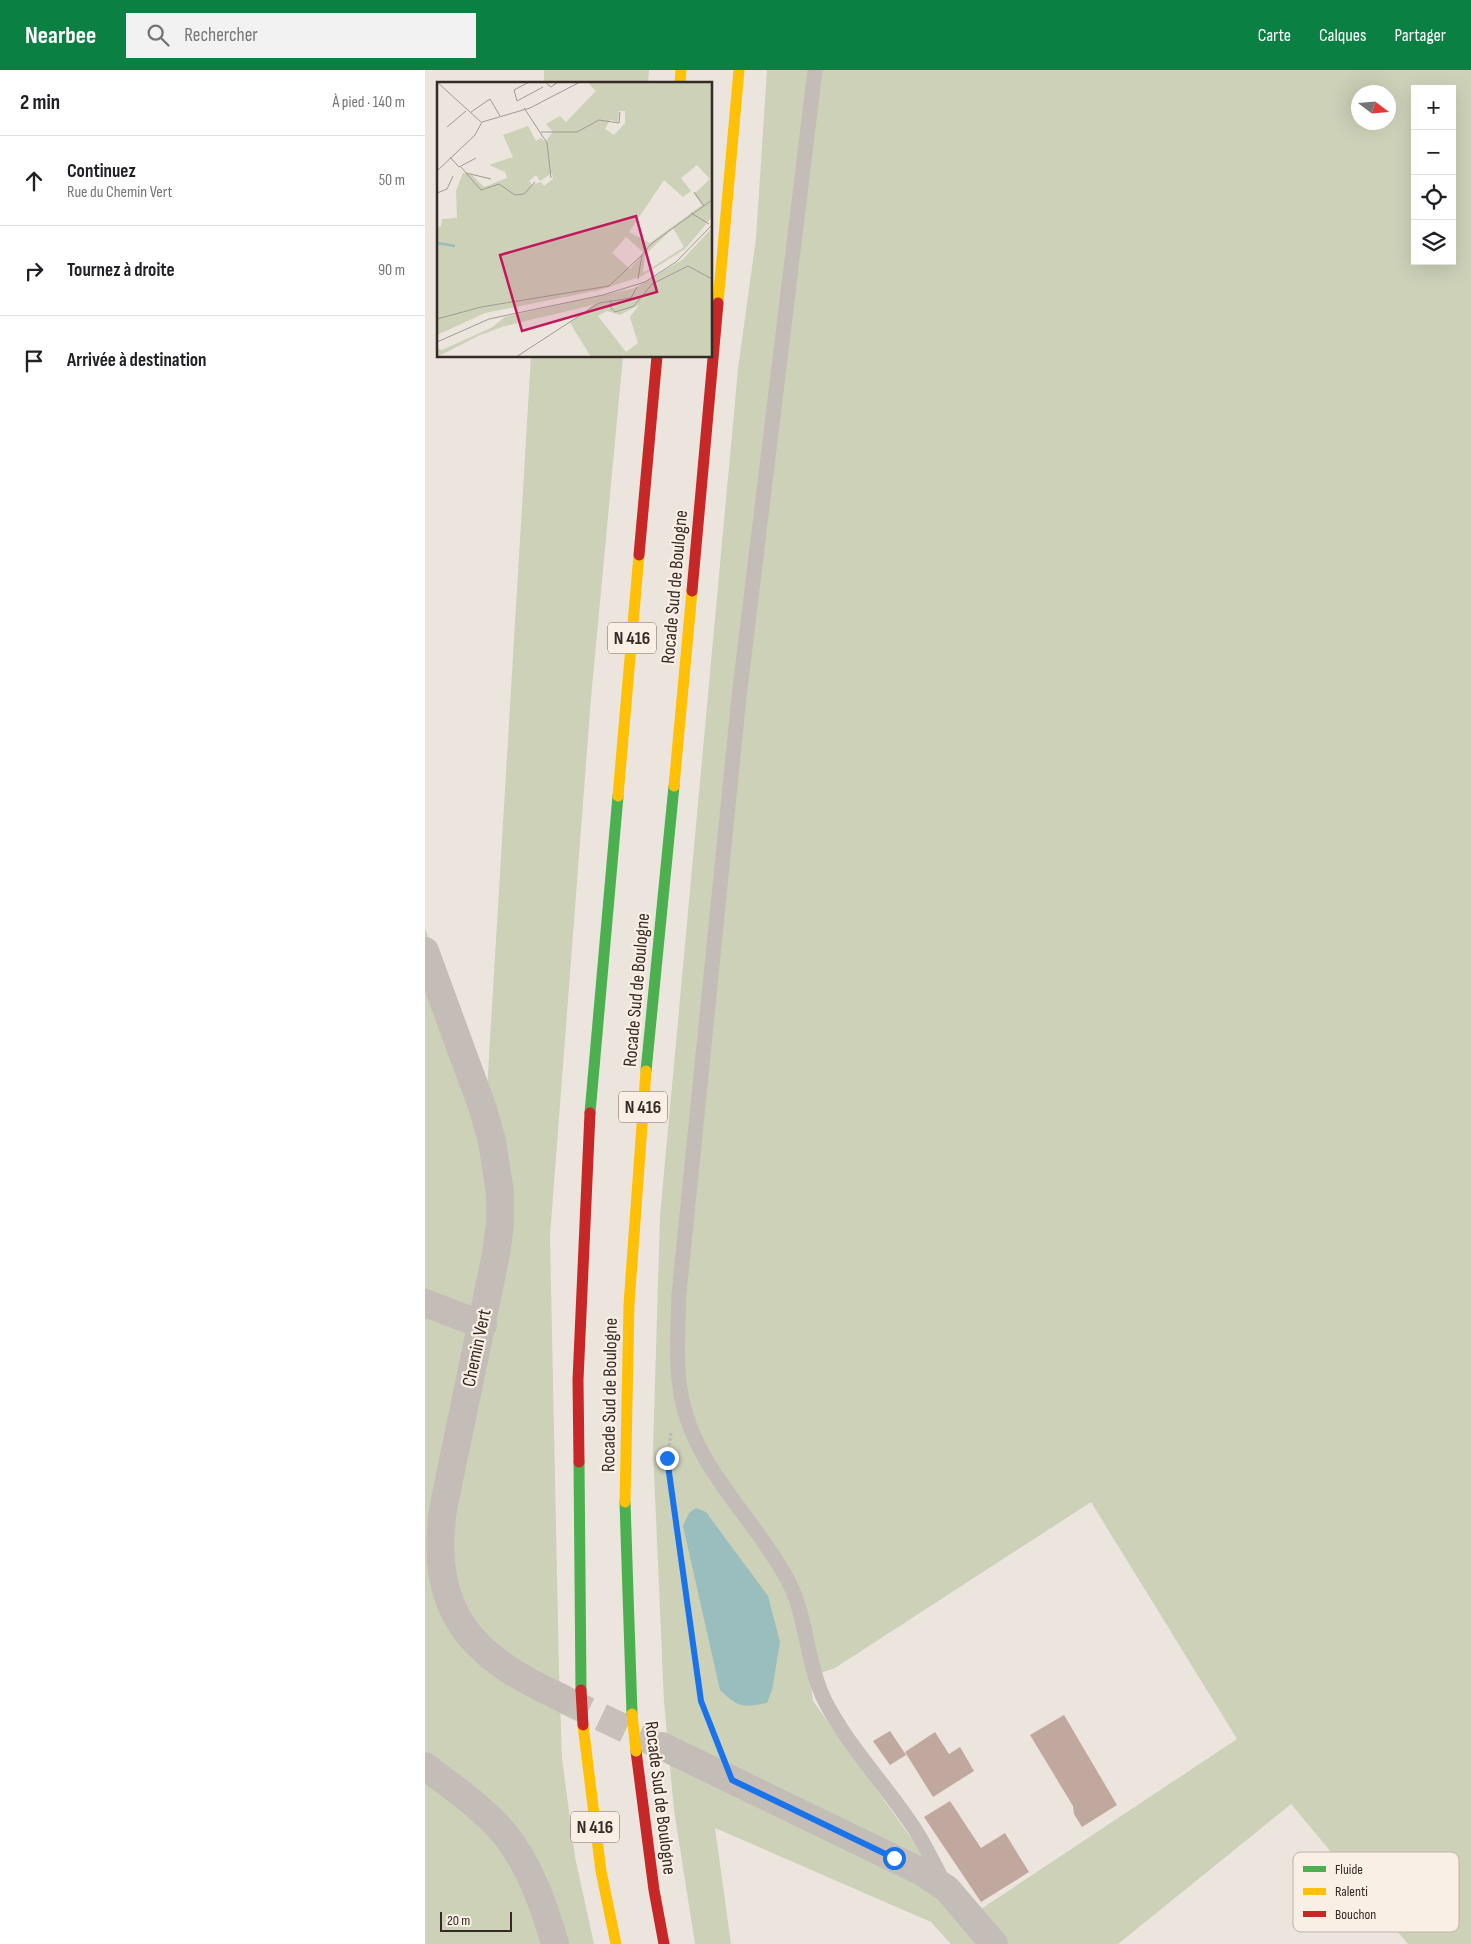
<!DOCTYPE html>
<html lang="fr">
<meta charset="utf-8">
<style>
body{margin:0;font-family:"Sofia Sans Condensed",sans-serif;background:#f2f2f2;color:#202124}
.controls{position:absolute;right:15px;top:15px;display:grid;overflow:hidden;border-radius:0px;box-shadow:0 5px 20px #0002}
.controls button{width:45px;height:45px;display:grid;place-items:center;padding:0;border:0;border-bottom:1px solid #e0e0e0;background:#fff;color:#202124;font:25px sans-serif}
.compass{position:absolute;left:926px;top:15px;width:45px;height:45px;border-radius:50%;background:#fff;box-shadow:0 5px 20px #0002;rotate:106deg}
.scale{position:absolute;left:15px;bottom:12px;width:72px;box-sizing:border-box;padding-left:5px;border:2px solid #352a26;border-top:0;font-size:14px;line-height:18px;white-space:nowrap;color:#352a26;-webkit-text-stroke:4px #f9efe4;paint-order:stroke}
.stop{position:absolute;width:15px;height:15px;margin:-11px;border:4px solid #1a73e8;border-radius:50%;background:#fff}
.stop.end{background:#1a73e8;border-color:#fff;box-shadow:0 1px 5px #0008}
.list{margin:0;padding:0;list-style:none}
h2{display:flex;justify-content:space-between;align-items:center;height:65px;margin:0;padding:0 20px;font-size:21px}
h2 small{font-size:16px;font-weight:400;color:#757577}
.list li{display:grid;grid-template-columns:32px 1fr auto;gap:15px;align-items:center;box-sizing:border-box;height:90px;padding:0 20px;border-top:1px solid #e0e0e0}
.list b{display:block;font-size:19px;white-space:nowrap}
.list p{margin:0;font-size:16px;white-space:nowrap;color:#757577}
.list em{font-size:16px;font-style:normal;color:#757577}
.icon{flex:none;width:28px;height:28px;fill:none;stroke:currentColor;stroke-width:2;stroke-linecap:round;stroke-linejoin:round}
.map{position:relative;flex:none;width:1046px;height:1874px;overflow:hidden}
header{display:flex;align-items:center;gap:30px;box-sizing:border-box;height:70px;padding:0 25px;background:#0b8043;color:#fff}
header strong{font-size:24px}
nav{display:flex;gap:28px;margin-inline-start:auto;font-size:18px}
.search{width:350px;height:45px;background:#f2f2f2;display:flex;align-items:center;gap:12px;box-sizing:border-box;padding:0 18px;border-radius:0px;color:#757577;font-size:19px}
main{display:flex}
aside{flex:1;background:#fff}
.map>svg:first-child{display:block}
.green{fill:#ccd1b8;fill-rule:evenodd}
.water{fill:#99bebd}
.building{fill:#c0a89f}
.lines{fill:none;stroke-linecap:round;stroke-linejoin:round}
.street-tunnel{stroke:#c7c0b9;stroke-width:28;stroke-dasharray:28 14;stroke-linecap:butt}
.path{stroke:#bdb5af;stroke-width:3;stroke-dasharray:2.5 2.5;stroke-linecap:butt}
.lane{stroke:#c4bdb7;stroke-width:15}
.street{stroke:#c4bdb7;stroke-width:28}
.fast{stroke:#4caf50;stroke-width:11}
.slow{stroke:#ffc107;stroke-width:11}
.jam{stroke:#c62828;stroke-width:11}
.slow-bridge{stroke:#ffc107;stroke-width:11}
.jam-bridge{stroke:#c62828;stroke-width:11}
.route{stroke:#1a73e8;stroke-width:6}
.labels{text-anchor:middle;dominant-baseline:central;stroke-width:4.5;stroke-linejoin:round;paint-order:stroke}
.shield{fill:#f9efe4;stroke:#70655f;stroke-width:1}
.shield-label{font-size:18px;font-weight:bold;fill:#352a26}
.street-label{font-size:19px;fill:#352a26;stroke:#f9efe4}
.inset-river{fill:none;stroke:#99bebd;stroke-width:2.5}
.inset-road{fill:none;stroke:#a29a94;stroke-width:1}
.view{fill:#c2185b;fill-opacity:0.15;stroke:#c2185b;stroke-width:2.5}
.inset-edge{fill:none;stroke:#352a26;stroke-width:2.5}
.key{fill:#f9efe4;stroke:#beb4ab;stroke-width:1}
.key-label{font-size:14px;fill:#352a26}
</style>
<header>
<strong>Nearbee</strong>
<div class="search"><svg class="icon" aria-label="search" viewBox="0 0 24 24"><circle cx="10" cy="10" r="6"/><path d="M15 15l6 6"/></svg>Rechercher</div>
<nav><a>Carte</a><a>Calques</a><a>Partager</a></nav>
</header>
<main>
<aside>
<h2>2 min<small>À pied · 140 m</small></h2>
<ul class="list">
<li><svg class="icon" aria-label="ahead" viewBox="0 0 24 24"><path d="M12 20V5M6 11l6-6 6 6"/></svg><div><b>Continuez</b><p>Rue du Chemin Vert</p></div><em>50 m</em></li>
<li><svg class="icon" aria-label="right" viewBox="0 0 24 24"><path d="M7 20v-9h11M14 6l5 5-5 5"/></svg><div><b>Tournez à droite</b></div><em>90 m</em></li>
<li><svg class="icon" aria-label="arrive" viewBox="0 0 24 24"><path d="M6 21V4h12l-3 4 3 4H6"/></svg><div><b>Arrivée à destination</b></div></li>
</ul>
</aside>
<div class="map">
<svg width="1046" height="1874" viewBox="0 0 1046 1874">
<rect width="100%" height="100%" fill="#ebe5de"/>
<!-- green -->
<path class="green" d="M119,0H224L223,14H119Z
M342,0H1046V1874H983L866,1734L693,1874H526L506,1852L290,1758L306,1874H270L249,1740L239,1632L228,1379L235,1146L313,299L331,168ZM990,19H1027V191H990ZM934,22H964V52H934ZM666,1432L812,1669L559,1837L542,1846L388,1631L385,1607L410,1598Z
M106,286H198L166,628L125,1166L134,1602L137,1688L150,1787L169,1874H0V858L62,1020Z"/>
<!-- water -->
<path class="water" d="M271,1438L281,1442L343,1526L355,1572L347,1620L342,1633C318,1638 312,1637 295,1620L258,1456L264,1443Z"/>
<!-- building -->
<path class="building" d="M639,1645L692,1735L657,1757L649,1744L648,1736L605,1665Z
M465,1661L481,1685L465,1695L448,1671Z
M510,1662L524,1684L535,1677L549,1701L508,1727L480,1682Z
M525,1731L556,1778L580,1763L604,1802L556,1832L499,1747Z"/>
<g class="lines">
<!-- street-tunnel -->
<path class="street-tunnel" d="M138,1629L228,1672"/>
<!-- path -->
<path class="path" d="M246,1363L242,1388L243,1404L276,1631L292,1673"/>
<!-- lane -->
<path class="lane" d="M390,0L314,627L254,1224C253,1258 250,1296 257,1330C271,1398 327,1446 360,1505C383,1544 380,1591 400,1631C423,1676 459,1713 487,1755C499,1772 508,1792 518,1811"/>
<!-- street -->
<path class="street" d="M0,881L58,1039L67,1071L75,1123V1154L71,1184L18,1439C4,1544 47,1587 137,1628
M0,1233L58,1255
M237,1676L497,1802L522,1819L569,1874
M0,1696C27,1717 57,1737 79,1763C105,1795 119,1836 130,1874"/>
<!-- fast -->
<path class="fast" d="M221,1001L249,716
M165,1043L193,726
M154,1392L156,1620
M200,1432L207,1644"/>
<!-- slow -->
<path class="slow" d="M255,14L256,0
M293,233L314,0
M249,716L267,521
M193,726L214,485
M200,1432L204,1234L221,1001
M158,1655L176,1801L191,1874"/>
<!-- jam -->
<path class="jam" d="M214,485L232,286
M267,521L293,233
M154,1392L153,1310L165,1043
M211,1681L229,1820L239,1874"/>
<!-- slow-bridge -->
<path class="slow-bridge" d="M207,1644L211,1681"/>
<!-- jam-bridge -->
<path class="jam-bridge" d="M156,1620L158,1655"/>
</g>
<g class="lines">
<!-- route -->
<path class="route" d="M242,1388L276,1631L307,1710L469,1788"/>
</g>
<g class="labels">
<!-- shield labels -->
<g class="shield">
<rect x="183" y="552.5" width="48" height="31" rx="4"/>
<rect x="194" y="1021.5" width="48" height="31" rx="4"/>
<rect x="146" y="1741.5" width="48" height="31" rx="4"/>
</g>
<g class="shield-label">
<text x="207" y="568">N 416</text>
<text x="218" y="1037">N 416</text>
<text x="170" y="1757">N 416</text>
</g>
<!-- street labels -->
<g class="street-label">
<text transform="translate(250 517) rotate(-85)">Rocade Sud de Boulogne</text>
<text transform="translate(212 920) rotate(-85)">Rocade Sud de Boulogne</text>
<text transform="translate(52 1278) rotate(-78)">Chemin Vert</text>
<text transform="translate(185 1325) rotate(-89)">Rocade Sud de Boulogne</text>
<text transform="translate(235 1728) rotate(83)">Rocade Sud de Boulogne</text>
</g>
</g>
<!-- overview -->
<g transform="translate(12 12)">
<rect width="275" height="275" fill="#ebe5de"/>
<path d="M154,0H275V135L248,167L205,194L163,208L48,231L0,253V146L4,144L5,137L20,136L19,109L26,91L35,93L47,105L70,96L68,90L52,83L76,75L66,53L91,44L99,59L104,56L108,60L116,50L109,42L123,34L129,40L159,9L152,2ZM182,29H188V41L177,53L168,47L173,38L181,40ZM260,83L273,97L257,112L265,123L213,161L192,150L227,98L246,115L254,109L244,96ZM115,91L116,97L107,104L104,100L95,103L92,99L99,93L103,99ZM236,146L247,165L206,191L208,173ZM189,155L207,171L193,187L175,171ZM275,146V275H154L133,241L156,223L68,244L43,253L0,275V266L5,268L54,246L68,235L198,206L245,178ZM202,223L193,235L201,261L189,270L161,234L170,229L183,233Z" fill="#ccd1b8" fill-rule="evenodd"/>
<path class="inset-river" d="M0,161L18,164"/>
<path class="inset-road" d="M0,0L44,40M92,0L77,8L80,19L106,5M108,0L114,5L121,0M87,26L110,61L114,96M34,30L53,17L63,34M10,45L29,29M104,50H140L162,38L182,41L183,30M13,75L22,85L39,76M24,85L29,91L54,97M0,89L38,53L45,40L93,26L143,0M29,91L44,108L62,102L78,113L87,112L98,100M257,110L267,124M0,111L10,107L16,94M254,131L272,142M201,197L205,173L214,162L275,118M174,218V226L178,230L197,224L215,202L251,184L275,197M0,237L44,225L172,204L205,173M0,260L52,237L166,213L208,200L239,180L275,143M79,275L162,221L194,216L200,205"/>
<path class="view" d="M199,134L220,210L85,249L63,173Z"/>
<rect width="275" height="275" class="inset-edge"/>
</g>
<!-- legend -->
<rect x="868" y="1782" width="166" height="80" rx="8" class="key"/>
<rect x="878" y="1796" width="23" height="6" fill="#4caf50"/>
<rect x="878" y="1818" width="23" height="7" fill="#ffc107"/>
<rect x="878" y="1841" width="23" height="6" fill="#c62828"/>
<g class="key-label">
<text x="910" y="1804">Fluide</text>
<text x="910" y="1826">Ralenti</text>
<text x="910" y="1849">Bouchon</text>
</g>
</svg>
<div class="controls">
<button>+</button>
<button>−</button>
<button><svg class="icon" aria-label="locate" viewBox="0 0 24 24"><circle cx="12" cy="12" r="6"/><path d="M12 2v4M12 18v4M2 12h4M18 12h4"/></svg></button>
<button><svg class="icon" aria-label="layers" viewBox="0 0 24 24"><path d="M12 4l9 5-9 5-9-5zM3 14l9 5 9-5"/></svg></button>
</div>
<svg class="compass" viewBox="-18 -18 36 36"><path d="M0-13l5 13h-10z" fill="#e53935"/><path d="M0 13l5-13h-10z" fill="#757577"/></svg>
<div class="scale">20 m</div>
<div class="stop" style="left:469px;top:1788px"></div>
<div class="stop end" style="left:242px;top:1388px"></div>
</div>
</main>
